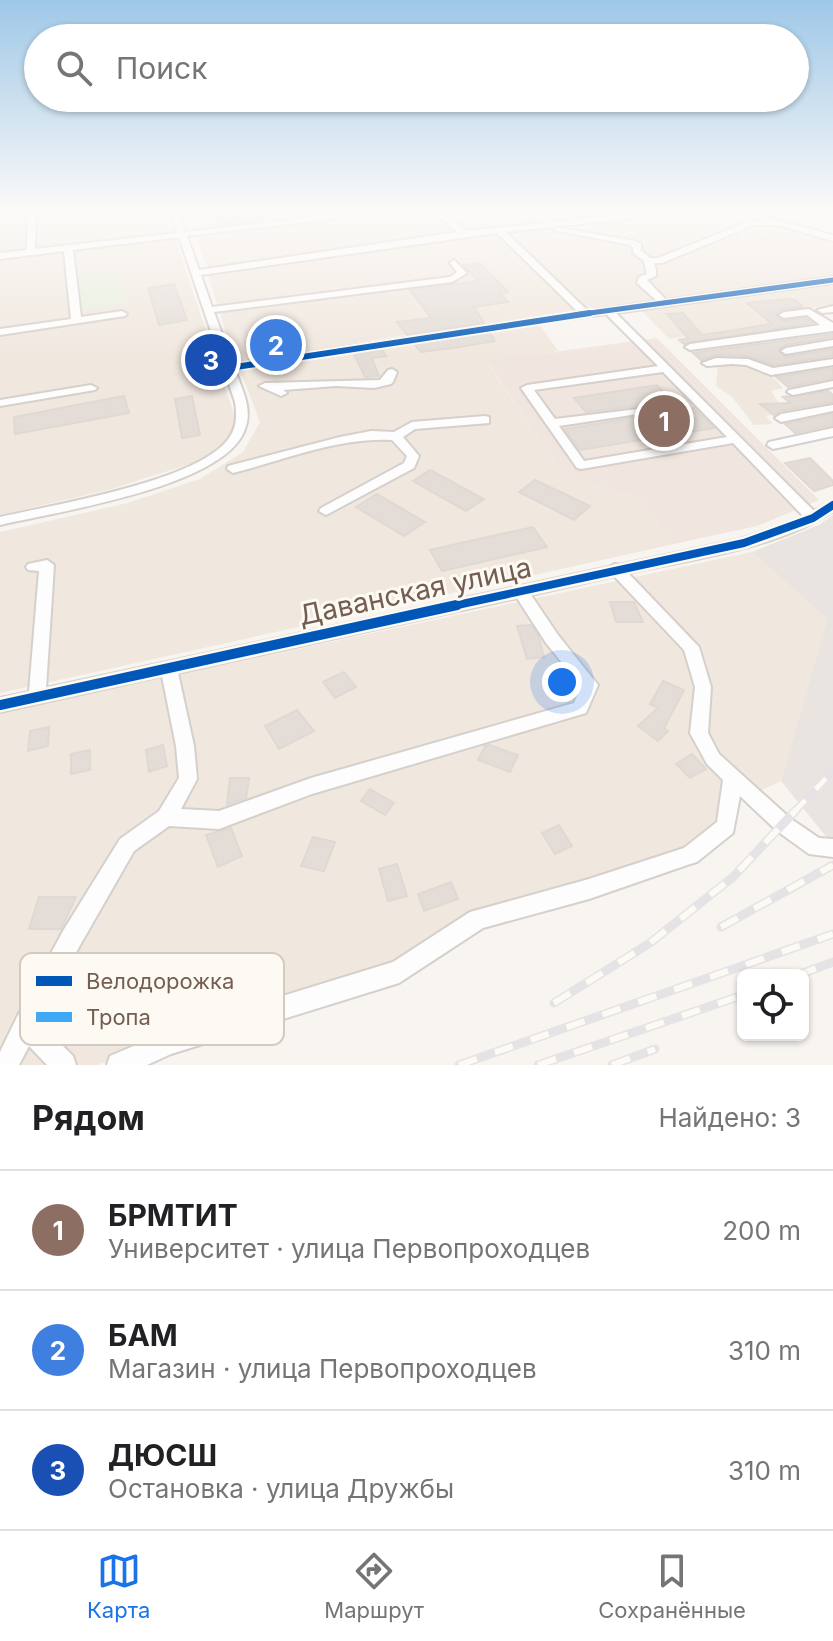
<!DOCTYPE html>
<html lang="ru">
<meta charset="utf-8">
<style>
body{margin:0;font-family:Inter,sans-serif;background:#f2f2f2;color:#202124}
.controls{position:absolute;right:24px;bottom:24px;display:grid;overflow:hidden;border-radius:12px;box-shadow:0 2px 6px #0004}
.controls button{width:72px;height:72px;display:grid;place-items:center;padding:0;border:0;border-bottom:2px solid #e0e0e0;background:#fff;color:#202124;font:40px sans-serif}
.you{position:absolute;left:562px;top:682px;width:28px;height:28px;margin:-20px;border:6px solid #fff;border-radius:50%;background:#1a73e8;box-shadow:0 0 0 12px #1a73e833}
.badge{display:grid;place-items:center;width:52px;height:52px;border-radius:50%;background:#1a73e8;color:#fff;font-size:26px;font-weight:700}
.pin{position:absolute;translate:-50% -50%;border:4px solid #fff;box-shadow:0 2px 8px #0006}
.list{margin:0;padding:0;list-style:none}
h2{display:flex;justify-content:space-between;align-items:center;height:104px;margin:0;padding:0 32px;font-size:34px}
h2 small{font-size:26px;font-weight:400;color:#757577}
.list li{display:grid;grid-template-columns:52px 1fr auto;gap:24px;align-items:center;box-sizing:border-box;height:120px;padding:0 32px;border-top:2px solid #e0e0e0}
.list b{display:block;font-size:30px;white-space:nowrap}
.list p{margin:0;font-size:26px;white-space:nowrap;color:#757577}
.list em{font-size:26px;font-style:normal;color:#757577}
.icon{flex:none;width:44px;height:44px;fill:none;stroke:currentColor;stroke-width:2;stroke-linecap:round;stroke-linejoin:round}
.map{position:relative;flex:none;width:833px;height:1065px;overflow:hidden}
.search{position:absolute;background:#fff;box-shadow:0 2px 6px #0004;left:24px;right:24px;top:24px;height:88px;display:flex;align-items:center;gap:20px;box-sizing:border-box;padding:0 28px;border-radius:44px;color:#757577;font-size:30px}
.sheet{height:464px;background:#fff}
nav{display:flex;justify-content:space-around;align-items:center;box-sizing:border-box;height:112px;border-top:2px solid #e0e0e0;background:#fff;font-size:22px;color:#757577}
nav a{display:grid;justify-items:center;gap:4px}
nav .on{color:#1a73e8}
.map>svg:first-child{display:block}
.residential{fill:#f0e7de}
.commercial{fill:#f1e5df}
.industrial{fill:#eae4e0}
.green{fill:#e6eddc}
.building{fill:#e4ddd7;stroke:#e0d8d2;stroke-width:2}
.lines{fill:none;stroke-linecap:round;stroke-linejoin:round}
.minor-casing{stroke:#d5d0cb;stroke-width:4}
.minor{fill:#fefdfd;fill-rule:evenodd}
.rail-far1-casing{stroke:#e5e3e6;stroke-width:8}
.rail-casing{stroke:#e5e3e6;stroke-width:9}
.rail-far1{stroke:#fdf9f3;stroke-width:5;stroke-dasharray:15;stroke-linecap:butt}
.rail{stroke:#fdf9f3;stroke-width:6;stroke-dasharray:19;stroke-linecap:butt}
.quiet{stroke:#3fa9f5;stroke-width:4;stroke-dasharray:8 4;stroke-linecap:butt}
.cycleway-far3-casing{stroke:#fdf9f3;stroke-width:8}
.cycleway-far2-casing{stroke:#fdf9f3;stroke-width:10}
.cycleway-far1-casing{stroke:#fdf9f3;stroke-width:13}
.cycleway-casing{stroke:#fdf9f3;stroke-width:15}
.cycleway-far3{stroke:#0057b8;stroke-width:5}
.cycleway-far2{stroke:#0057b8;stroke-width:6}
.cycleway-far1{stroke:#0057b8;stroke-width:8}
.cycleway{stroke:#0057b8;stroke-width:10}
.labels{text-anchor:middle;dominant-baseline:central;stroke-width:6;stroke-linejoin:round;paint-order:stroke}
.street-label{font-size:28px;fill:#745e51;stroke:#fdf9f3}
.key{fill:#fdf9f3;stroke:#d4cac2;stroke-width:2}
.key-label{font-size:22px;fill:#745e51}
</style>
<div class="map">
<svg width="833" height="1065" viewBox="0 0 833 1065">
<rect width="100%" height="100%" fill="#f8f4f0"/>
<!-- residential -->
<path class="residential" d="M0,211H166L237,423L226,443L196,462L112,489L0,515Z
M182,211H365L189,232Z
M402,211H657L207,267L196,236Z
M699,211L745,216L833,241V276L587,311L508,233Z
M497,233L579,312L384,338L236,364L207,272Z
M833,284V305L776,313L786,321L669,339L641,310Z
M540,325L558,351L487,362L565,477L636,497L674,544L0,693V532L128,503L200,479L243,452L260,422L240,370Z
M739,362L769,373L783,388L771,391L781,406L770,408L776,414L766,416L772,424L754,425L732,397L716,386L718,365Z
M752,552L827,619L781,781L720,810V822L685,848L469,914L401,961L97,1065H0V713Z"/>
<!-- commercial -->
<path class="commercial" d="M657,338L819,500L757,526L674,544L636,497L565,477L487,361Z"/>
<!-- industrial -->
<path class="industrial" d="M833,515V845L781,781L827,619L752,552L819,525Z"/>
<!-- green -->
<path class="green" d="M121,268L127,304L82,310L79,274Z"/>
<!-- building -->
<path class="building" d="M210,211H264L265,219L215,224Z
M480,263L508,292L500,293L508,302L474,307L484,323L407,335L397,322L431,318L410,290L479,281L463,265Z
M174,284L187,320L159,325L148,288Z
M787,299L795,300L803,307L782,309L776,314L777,318L784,321L806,318L813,323L684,344L679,340L688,338L667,314L683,313L702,335L772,324L747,303Z
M490,333L495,341L453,348L421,352L414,344Z
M833,334V337L786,345L778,350L786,357L833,349V356L773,365L748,356L716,355L701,360L693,353Z
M382,350L386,356L372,358L379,376L365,377L354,354Z
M833,368V378L788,387L776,377Z
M657,385L680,410L694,408L714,428L580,450L565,429L656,414L658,407L655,404L586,412L574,398Z
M828,391L833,395V402L780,411L774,415L760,404L790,403L783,397Z
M124,396L129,413L15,434L14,417Z
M192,396L200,435L182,438L175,399Z
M833,414V425L795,433L785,424Z
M810,458L833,481V485L814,491L785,463Z
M430,470L484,499L466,511L413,481Z
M535,480L590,506L574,520L519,492Z
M377,494L425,522L404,536L356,507Z
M533,527L547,547L442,571L430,550Z
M610,602H634L643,622H616Z
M531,625L538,635L544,657L527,659L517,626Z
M344,672L356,687L335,698L323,682Z
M663,681L684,690L664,728L668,731L658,741L638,726L658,708L650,704Z
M297,710L314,731L279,749L265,726Z
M49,727L48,746L28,751L30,731Z
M163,745L167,766L149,772L146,750Z
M489,745L518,755L510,772L478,760L485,746Z
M90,750V770L71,774V754Z
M692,754L706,769L690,778L676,764Z
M230,778H249L246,798L227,804Z
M370,789L394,803L385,815L361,801Z
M559,825L572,846L555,854L542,833Z
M231,828L242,856L218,867L206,835Z
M313,837L335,842L324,871L301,866Z
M397,864L407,896L388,901L379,869Z
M451,882L458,899L424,911L418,894Z
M39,897H76L61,929H29Z"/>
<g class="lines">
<defs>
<path id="minor" d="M28,211H36L35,249L177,233L170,211H178L185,232L364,211H387L383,213L187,236L199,270L457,232L433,211H442L466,231L661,211H686L682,213L506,232L588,311L657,301L637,283L639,277L647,274L644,261L633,253V247L630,245L558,231H555V227L635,241L641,244V250L650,258H658L750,221H761L731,211H743L833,235V241L778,225H754L662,263H654L656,270V276L647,280L666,300L833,277V283L616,313L814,511L833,501V511C778,548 692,559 628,573L699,647L711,687L708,733L719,754L791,819L819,838L833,839V857L809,854L777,831L740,796L733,833L697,862L690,864L589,899L483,928L399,983L171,1054L147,1065H107L110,1056L169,1031L393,962L470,912L589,879L684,848L717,822L723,780L707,764L690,733L695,687L684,650L614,576L531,595L558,635L598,685L586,713L312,794L219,829L169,826L134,851L79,947L40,1023L73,1056L76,1065H47L29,1046L19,1065H0V1052L17,1017L63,931L120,839L159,811L179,778L176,746L162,676L0,712V698L29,692L39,571L28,570L26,567L28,564L47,560L54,565L46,688L609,567L615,564L619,565L741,539L804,517L733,443L581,469L577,468L521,388L527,385L658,366L606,314L461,334L235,370C242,389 253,409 245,429C226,487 55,512 0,525V517C52,505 200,481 229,438C237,427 237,414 235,402L179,237L73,250L81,317L122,311L127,314L125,316L0,335V329L71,319L64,251L0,259V253L27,250ZM497,233L578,312L233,364L214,312L452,282L467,273L454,260L450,263L457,272L450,277L212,307L201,275ZM663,372L727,437L584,461L559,426L651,412L655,411V407L555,419L534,390ZM517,598L546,643L581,686L574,703L311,778L219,811L181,809L197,779L194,746L178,673Z
M833,306V312L822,313L817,310Z
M809,309L833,323V331L690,350L685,347L690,344L820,325L807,315L784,318L779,315L784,312Z
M833,340V346L786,354L781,351L786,348Z
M716,358L748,359L773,368L833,359V365L771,375L746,365L732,364L707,366L702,363Z
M392,369L397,372L393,382L391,384L374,388L336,386L283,390L287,393L281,396L259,386L265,383L380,380L388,370Z
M833,381V387L793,395L787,392L789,390Z
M91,385L97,388L95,390L0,406V400Z
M833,405V411L781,422L775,418L781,414Z
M485,416L489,417V423L415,429L403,437L419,456L414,468L326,515L319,511L321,508L404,463L407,456L392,440C339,437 284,460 233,473L227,469L228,466L340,437L371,431L394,432L412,422Z
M833,428V436L773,449L767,445L769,442Z"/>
</defs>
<!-- minor casing -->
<use href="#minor" class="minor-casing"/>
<!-- minor -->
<use href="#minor" class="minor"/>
<defs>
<path id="rail-far1" d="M795,811L833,771"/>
<path id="rail" d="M721,927L833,865
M798,975L833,962
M554,1003L650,943L733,877L797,809
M459,1065L833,934
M538,1065L743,995
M612,1065L655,1049"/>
</defs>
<!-- rail-far1 casing -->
<use href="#rail-far1" class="rail-far1-casing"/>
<!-- rail casing -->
<use href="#rail" class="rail-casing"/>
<!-- rail-far1 -->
<use href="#rail-far1" class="rail-far1"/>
<!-- rail -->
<use href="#rail" class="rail"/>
<!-- quiet -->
<path class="quiet" d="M770,211L776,222"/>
<defs>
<path id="cycleway-far3" d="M575,315L833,280"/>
<path id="cycleway-far2" d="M229,368L590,313"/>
<path id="cycleway-far1" d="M448,607L744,543L813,518L833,505"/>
<path id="cycleway" d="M0,705L457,605"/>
</defs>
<!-- cycleway-far3 casing -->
<use href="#cycleway-far3" class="cycleway-far3-casing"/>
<!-- cycleway-far2 casing -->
<use href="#cycleway-far2" class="cycleway-far2-casing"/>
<!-- cycleway-far1 casing -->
<use href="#cycleway-far1" class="cycleway-far1-casing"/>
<!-- cycleway casing -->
<use href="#cycleway" class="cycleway-casing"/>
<!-- cycleway-far3 -->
<use href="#cycleway-far3" class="cycleway-far3"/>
<!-- cycleway-far2 -->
<use href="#cycleway-far2" class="cycleway-far2"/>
<!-- cycleway-far1 -->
<use href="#cycleway-far1" class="cycleway-far1"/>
<!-- cycleway -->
<use href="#cycleway" class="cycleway"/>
</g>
<!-- sky -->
<linearGradient id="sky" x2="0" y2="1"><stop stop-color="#9fc8e8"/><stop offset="0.59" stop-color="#fcfaf8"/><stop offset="1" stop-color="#fcfaf8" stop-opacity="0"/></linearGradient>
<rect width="833" height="360" fill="url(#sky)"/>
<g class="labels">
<!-- street labels -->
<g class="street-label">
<text transform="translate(415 591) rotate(-12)">Даванская улица</text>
</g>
</g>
<!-- legend -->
<rect x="20" y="953" width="264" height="92" rx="12" class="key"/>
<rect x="36" y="976" width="36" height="10" fill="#0057b8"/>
<rect x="36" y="1012" width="36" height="10" fill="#3fa9f5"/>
<g class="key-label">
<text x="86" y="989">Велодорожка</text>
<text x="86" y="1025">Тропа</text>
</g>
</svg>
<div class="controls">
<button><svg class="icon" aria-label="locate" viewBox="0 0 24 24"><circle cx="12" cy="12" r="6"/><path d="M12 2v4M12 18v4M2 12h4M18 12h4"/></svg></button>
</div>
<div class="you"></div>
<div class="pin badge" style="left:664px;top:421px;background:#8d6e63">1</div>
<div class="pin badge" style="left:276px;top:345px;background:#3f7fe0">2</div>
<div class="pin badge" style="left:211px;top:360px;background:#1a4fb4">3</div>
<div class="search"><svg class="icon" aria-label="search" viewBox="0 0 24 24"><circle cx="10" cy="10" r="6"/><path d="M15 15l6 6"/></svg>Поиск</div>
</div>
<section class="sheet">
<h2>Рядом<small>Найдено: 3</small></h2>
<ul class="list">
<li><span class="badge" style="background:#8d6e63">1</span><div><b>БРМТИТ</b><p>Университет · улица Первопроходцев</p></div><em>200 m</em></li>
<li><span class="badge" style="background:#3f7fe0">2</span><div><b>БАМ</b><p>Магазин · улица Первопроходцев</p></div><em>310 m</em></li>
<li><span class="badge" style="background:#1a4fb4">3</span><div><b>ДЮСШ</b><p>Остановка · улица Дружбы</p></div><em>310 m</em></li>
</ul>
</section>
<nav>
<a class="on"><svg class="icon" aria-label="map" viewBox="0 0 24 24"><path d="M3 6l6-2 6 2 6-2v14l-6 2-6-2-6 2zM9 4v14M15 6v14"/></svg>Карта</a>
<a><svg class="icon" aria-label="directions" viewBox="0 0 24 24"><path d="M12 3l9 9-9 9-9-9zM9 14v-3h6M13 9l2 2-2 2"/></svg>Маршрут</a>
<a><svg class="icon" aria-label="saved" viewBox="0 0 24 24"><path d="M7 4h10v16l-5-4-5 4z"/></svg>Сохранённые</a>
</nav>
